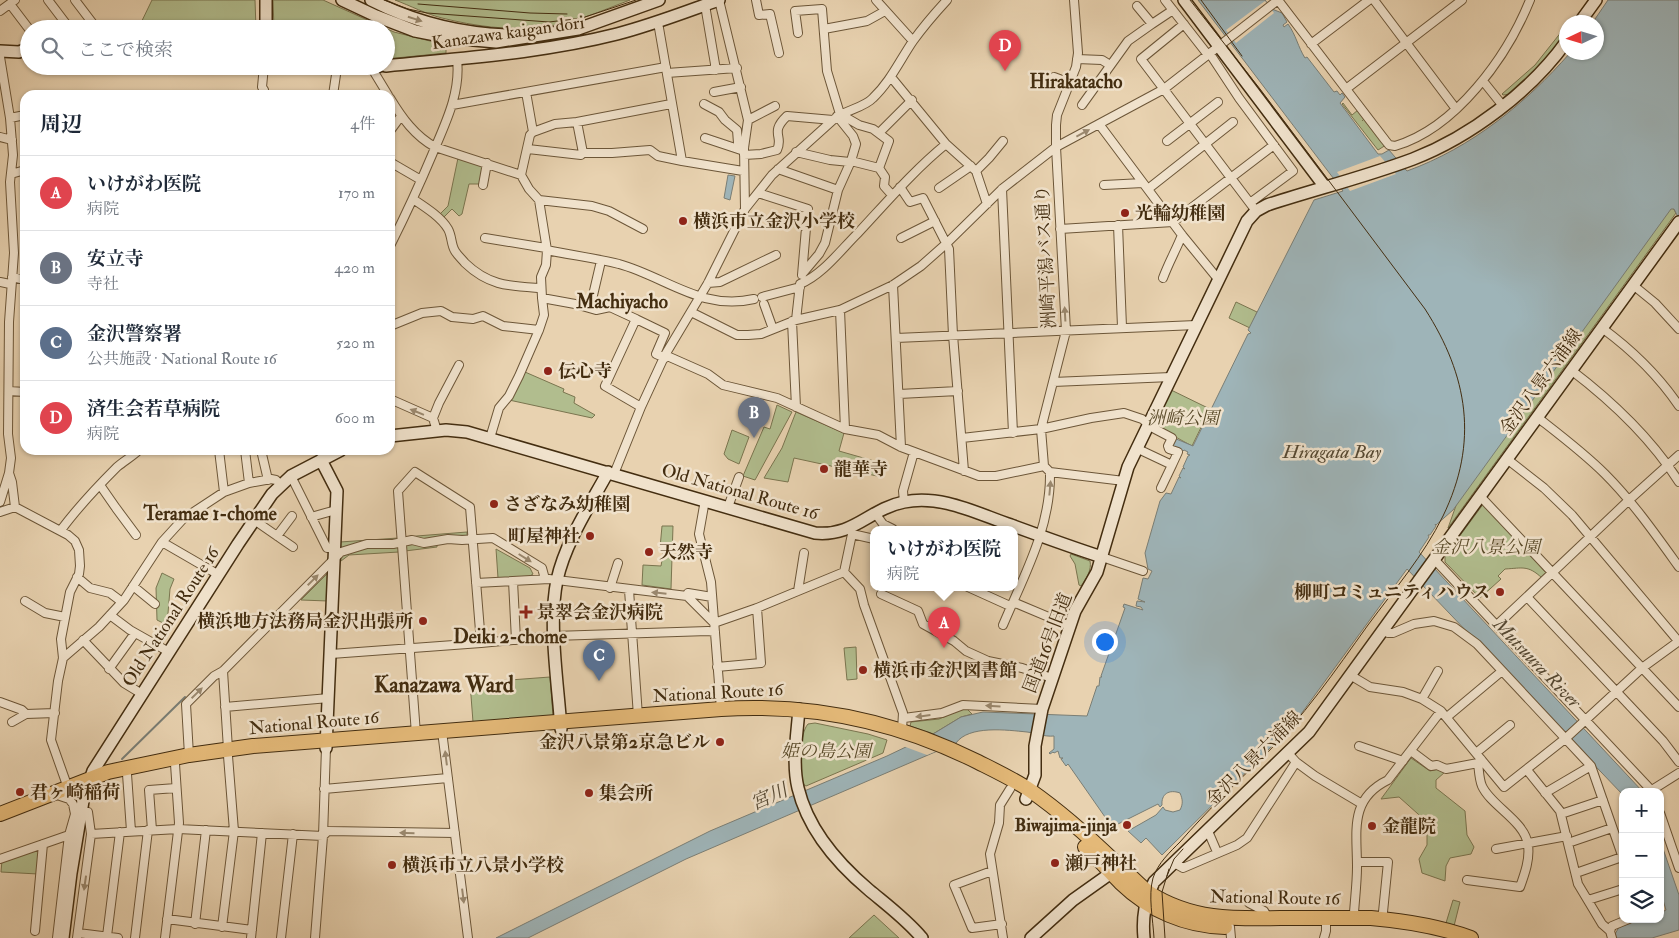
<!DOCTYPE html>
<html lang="ja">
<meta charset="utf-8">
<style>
body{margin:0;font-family:"IM FELL Double Pica","Noto Serif JP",serif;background:#f6f6f7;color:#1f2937}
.controls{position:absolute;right:15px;bottom:15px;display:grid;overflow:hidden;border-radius:10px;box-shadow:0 1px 4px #0004}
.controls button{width:45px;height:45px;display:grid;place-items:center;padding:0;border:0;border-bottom:1px solid #e0e1e3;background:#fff;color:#1f2937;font:25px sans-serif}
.compass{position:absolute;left:1559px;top:15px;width:45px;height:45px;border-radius:50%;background:#fff;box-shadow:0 1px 4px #0004;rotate:266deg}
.you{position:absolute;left:1104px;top:641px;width:18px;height:18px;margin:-12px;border:4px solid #fff;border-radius:50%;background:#1a73e8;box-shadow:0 0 0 8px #1a73e833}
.badge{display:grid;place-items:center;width:32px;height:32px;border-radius:50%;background:#8f2418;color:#fff;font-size:16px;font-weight:700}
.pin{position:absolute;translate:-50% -41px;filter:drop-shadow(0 1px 2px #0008)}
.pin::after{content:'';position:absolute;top:26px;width:18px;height:15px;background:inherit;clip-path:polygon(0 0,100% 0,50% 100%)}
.popup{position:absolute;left:870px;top:526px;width:148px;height:65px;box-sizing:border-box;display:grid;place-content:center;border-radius:10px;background:#fff;filter:drop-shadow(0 1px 4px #0005);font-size:16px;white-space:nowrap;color:#747a83}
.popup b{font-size:19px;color:#1f2937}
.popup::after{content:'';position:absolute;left:50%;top:100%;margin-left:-10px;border:10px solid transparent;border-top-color:#fff}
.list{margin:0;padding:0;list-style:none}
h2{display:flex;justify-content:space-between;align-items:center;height:65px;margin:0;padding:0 20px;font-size:21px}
h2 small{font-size:16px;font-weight:400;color:#747a83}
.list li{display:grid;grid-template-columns:32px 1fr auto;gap:15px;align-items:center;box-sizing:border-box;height:75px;padding:0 20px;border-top:1px solid #e0e1e3}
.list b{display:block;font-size:19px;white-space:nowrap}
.list p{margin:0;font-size:16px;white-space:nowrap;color:#747a83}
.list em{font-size:16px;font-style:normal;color:#747a83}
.icon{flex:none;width:28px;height:28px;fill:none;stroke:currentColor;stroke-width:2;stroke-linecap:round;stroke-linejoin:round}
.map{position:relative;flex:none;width:1679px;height:938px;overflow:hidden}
.search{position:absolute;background:#fff;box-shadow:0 1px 4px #0004;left:20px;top:20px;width:375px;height:55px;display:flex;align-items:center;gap:12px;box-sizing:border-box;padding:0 18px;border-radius:28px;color:#747a83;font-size:19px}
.panel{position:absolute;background:#fff;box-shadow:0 1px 4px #0004;left:20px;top:90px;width:375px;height:365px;border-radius:15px}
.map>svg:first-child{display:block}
.green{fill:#b1bd8e;stroke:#7a754f}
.water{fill:#9eb4b8;stroke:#7a7e75}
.pier{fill:#e8d2b0}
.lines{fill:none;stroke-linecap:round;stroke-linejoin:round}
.stream{stroke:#7a7e75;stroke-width:2}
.street-casing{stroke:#6c5638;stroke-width:10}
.secondary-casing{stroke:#432d10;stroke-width:14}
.highway-casing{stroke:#432d10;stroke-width:16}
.street{stroke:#f0e2cc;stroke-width:8}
.secondary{stroke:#f0e2cc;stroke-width:11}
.highway{stroke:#e4b978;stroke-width:14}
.tram{stroke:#432d10;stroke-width:1}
.oneway{fill:#9a886e}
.poi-dot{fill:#8f2418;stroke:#f0e2cc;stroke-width:2}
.labels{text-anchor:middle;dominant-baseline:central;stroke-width:5;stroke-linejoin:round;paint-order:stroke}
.street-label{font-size:18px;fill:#432d10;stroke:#f0e2cc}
.poi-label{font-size:18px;font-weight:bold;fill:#432d10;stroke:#f0e2cc;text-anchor:start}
.park-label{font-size:18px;font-style:italic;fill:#594a29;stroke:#f0e2cc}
.neighbourhood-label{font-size:19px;font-weight:bold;fill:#432d10;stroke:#f0e2cc}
.water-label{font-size:19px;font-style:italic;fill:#554832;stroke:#f0e2cc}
.district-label{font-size:22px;font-weight:bold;fill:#432d10;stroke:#f0e2cc}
</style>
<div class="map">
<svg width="1679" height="938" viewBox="0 0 1679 938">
<rect width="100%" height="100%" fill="#e8d2b0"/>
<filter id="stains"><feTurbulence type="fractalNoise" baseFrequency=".004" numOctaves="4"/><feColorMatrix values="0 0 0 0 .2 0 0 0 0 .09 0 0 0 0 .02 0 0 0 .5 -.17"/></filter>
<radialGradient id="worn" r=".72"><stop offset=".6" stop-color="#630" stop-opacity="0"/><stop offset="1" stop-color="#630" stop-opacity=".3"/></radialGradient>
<!-- green -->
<path class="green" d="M152,0H255L256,29H138Z
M273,0H323L394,32L446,45V53L386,59V29H274Z
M395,0H630C601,11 572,24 542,27C509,31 474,26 442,18C426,14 411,6 395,0Z
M1566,26V36L1541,67L1512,94L1503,95L1502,94L1535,65Z
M1343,103L1352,115L1358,110L1364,119L1362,121L1364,119L1386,145L1378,150L1342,104Z
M458,158L482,166L480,184H469L462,214L459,216L452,209L442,219L438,216L448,206Z
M1670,208H1673L1676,213L1448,528L1458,500Z
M1236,302L1257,312L1250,328L1229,318Z
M525,372L564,389L563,392L575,397L574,403L595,415L592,418L509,400Z
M1167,388L1210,409L1192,446L1150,423Z
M777,405L792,412L755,480L743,476L764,427L770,429Z
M796,412L844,433L839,451L881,463L877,476L794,458L788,482L764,478L782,448Z
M732,430L749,437L739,464L728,459L724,454Z
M1484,503L1547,574L1542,578C1528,565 1523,568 1505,569L1498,576L1501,579L1480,598L1445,562V556Z
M662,526H673L671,589L642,585L643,565L661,566L664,549L660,548Z
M467,532V535L448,536L424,540H405L404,537Z
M398,538V541L367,542L341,549L340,542Z
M406,543L437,544V547L405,551Z
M398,546L399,552L349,555L341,561V555L361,548Z
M496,549L530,568L533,574L525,579L498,578Z
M1071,554L1090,561C1092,570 1086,579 1081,586L1079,585L1075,564L1070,556Z
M162,573L174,579L170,589L167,625L157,620L156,588Z
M327,574L329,575L328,601L301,600Z
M856,647L857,679L847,680L844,648Z
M550,677L553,716L473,722L470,683Z
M962,709H967L972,714L961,717L933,734L910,726L911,722L939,719Z
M815,723L868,734L887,740L883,753L806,786L804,785C799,772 799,734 808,724Z
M1411,758L1430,771L1438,769L1445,772L1436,780V788L1465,811L1467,835L1474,847L1471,854L1450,858L1446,866L1445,881L1422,873L1419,859L1427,845V822L1399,797L1381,799Z
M37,849L40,852L38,874L1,872L2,860Z
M1453,900L1460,902L1454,926L1446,923Z
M874,915L899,938H849Z"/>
<!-- water -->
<path class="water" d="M1198,0H1265L1272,9L1282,13L1287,22L1283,25L1284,27L1288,24C1296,35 1298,47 1305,58L1307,57L1334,92L1337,91L1340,95L1342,93L1345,97L1340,103L1378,154H1382L1389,150L1407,171C1471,148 1526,103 1570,53L1596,52V22H1593L1608,0H1679V219L1674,209H1671L1453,510L1436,525L1435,524L1436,526L1430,535H1428L1429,537L1419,552L1643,792H1623V795L1407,569L1301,714L1278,740L1162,855L1146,838L1141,843L1128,831L1156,815L1163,807L1165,810L1173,812L1180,810C1183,804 1183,800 1180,793C1169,789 1161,794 1162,805L1160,807L1158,804L1112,827L1068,764L1066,766L1061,759L1063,758H1060L1058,751L1054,753L1053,752L1050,754L1049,753L1054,749V736C1044,737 1036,733 1027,732C1007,730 969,725 956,743L686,859L528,938H496L710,831L887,756L933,734L961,717L983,712L1087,716L1097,686H1099L1100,677H1102L1101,676L1125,608L1123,607L1124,604L1143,610L1141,607L1136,606L1137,601L1145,602L1138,599L1143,578L1148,579L1152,571L1148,569L1145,553L1160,501L1166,493L1171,494L1179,477L1181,478L1179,476L1183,468L1185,469L1183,467L1188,456L1190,455L1187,454L1188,452L1184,450L1182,452L1171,447L1174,438L1193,446L1248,334L1251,333L1248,330L1314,200L1343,191Z
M728,175L735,176L730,200L724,198Z
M1660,840L1679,895V930L1652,938H1616L1614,936L1619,927L1641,919H1660V913L1666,910L1660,890Z"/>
<!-- pier -->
<path class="pier" d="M1265,1L1274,13L1236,43L1226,30Z
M1380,156L1396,174L1350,191L1337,172Z
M932,734L956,743L927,755L903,746Z"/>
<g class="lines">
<!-- stream -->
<path class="stream" d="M122,759L185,697"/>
<defs>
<path id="street" d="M48,0L70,29
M75,0L97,29
M719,0L748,120L744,148L745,209
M756,0L759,15L770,14L779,53
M876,0L913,41
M1165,0L1208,55
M1278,0L1385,140L1389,145L1395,146C1456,128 1507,57 1530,0
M1374,0L1456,109
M10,4L29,29
M705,5L716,70
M1137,6L1152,24L1173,10
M0,11L15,0
M657,22L659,28L682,161
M1184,24L1141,59L1256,211
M824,29L867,21L885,11
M798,33L795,11L822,9L827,71L840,114L859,125L873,129L889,141L879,168L885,177L884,186L892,195
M1311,44L1369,0
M1210,54L1239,98L1293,171L1250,203
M0,57L10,118L13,155L10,182L14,253L9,322L8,434L11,458L9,473L0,502
M1077,59L1102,60L1110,65
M264,66L262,87L264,90L265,95
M371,67L388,95
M667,73L737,68
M891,77L946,144L976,171L987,204
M1054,77L1070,83
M1483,81L1503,106
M1346,89L1462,0
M526,92L533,132L530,135L521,175L529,189L539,200L547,250L546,265L541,277L542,298
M714,92L741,87
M333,95L337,68
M390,98C402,118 415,136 435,147L521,175
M704,104L719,112L725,120L737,130L738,143L744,148
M452,105L666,67
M1082,105L1128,41L1152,24
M10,118L25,115
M748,120L775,106
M577,122L583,153
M1099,124L1182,235L1218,279
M390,131L401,116
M533,132L555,124L577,122L671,104
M879,133L912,100
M0,137L12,140
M705,138L744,151
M1167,141L1218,102
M528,149L581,155L583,153H612L650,150L658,156L682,161L743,171
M796,152L830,160L850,162
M744,155L761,154L777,150C784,136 769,133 787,116L833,120
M851,161L879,168
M390,162L421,180
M778,169L838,190
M976,171L989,158L1003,141
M11,174L25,170
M483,185L487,163
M1104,185L1143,183
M900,187L910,202L923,198L949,249L953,335L964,471
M939,188L971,166
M1002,189L1013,433
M1148,189L1233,122
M758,193L808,209L801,225L806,228L802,275
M413,199C425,207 441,217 448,229C452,236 451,245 455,251C458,256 462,259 465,263C489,286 509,286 540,288
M539,200L592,206L609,211L643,229
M1118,225L1122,327
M1060,229L1173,222L1274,145
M485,238L546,248
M901,238L935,221
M390,246C405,216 419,186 432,155C445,124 461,93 457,59
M547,250C570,255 595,258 619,264C666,277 701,311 754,299
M803,273L819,254L825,243L838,190L851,161L856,144L853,136L837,116
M12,277L25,280
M1163,278C1169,262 1176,250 1182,235
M0,282L10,284
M708,283L720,282L776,255
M893,285L901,447
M1633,285L1655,303L1679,329
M762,297L800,287
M764,304L773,329
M590,308L601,261
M840,310L845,429
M691,312L737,335H748L761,334L796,320L840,310L893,285L921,266L947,243L1002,189L1056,147V125L1057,115L1076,67L1078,53L1074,0
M636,319L665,333L656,354L665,358
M796,320L800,284C822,275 840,251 857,234C886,203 913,171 946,144
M792,321L796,407
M390,326L422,313L441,311L452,317L473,319L483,316L503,326L539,330
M1602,328C1632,350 1658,375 1679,406
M896,338L1196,325
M665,355L708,374L723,385L777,398L845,429L878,435L901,447L979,476H996L1044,466
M1571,370C1613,402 1651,438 1679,482
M1053,382L1171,377
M9,391L25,392
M899,394L958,391
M390,399L433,418L437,431
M1537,417C1560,435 1584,453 1605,474C1633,502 1656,535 1679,567
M433,418L439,403L459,365
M490,438L499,408L509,396L519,376L539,330L544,315L542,298L575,304L596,310L610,307L636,319L605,386L641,407
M962,438L1041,429L1091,418L1124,413L1142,419L1153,428L1172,438L1168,446L1169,449L1178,452L1172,465L1136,448
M219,450L224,492
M245,450L249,483
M261,450L268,480
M1507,459L1544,488L1572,515L1679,642
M1050,472L1124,481
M9,473L12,482L15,507L68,535L75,541L79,550L80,566L79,574L70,592L61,639L63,658L58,681L51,740L68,788
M614,474L641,407L665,355L708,283L745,209L772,175L833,120C844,110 864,108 873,98C890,82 900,60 913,41C923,27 935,13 947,0
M291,476L327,548H335
M100,485L116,508L136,535
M1161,488L1172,465
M1480,496L1679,707
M705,500L699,534L711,582L721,709
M904,502L903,491L914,452
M728,507L739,477
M0,512L15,507
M875,513L883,524L893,529
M311,517L336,510
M254,520L293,547
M61,530C78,507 97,487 117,467C124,461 133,456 139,450
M851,531L852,534L874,539
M277,536L292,516
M162,542L219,575
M1102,557L1143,571
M1434,559L1653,792
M844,572L860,589L864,605L903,713L902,730
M844,572L852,534
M77,577L90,588L110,593L122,602
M513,581L516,640
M476,583L549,579L687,596L714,623
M133,586L155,604
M968,587L1010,606
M610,588L618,563
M629,590L638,716
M798,591L804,553
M688,593L712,597
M881,594L918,611L923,624L954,641L966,651L988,661L1022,668L1052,678
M1527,597L1663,741L1679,762
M25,601L45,613L65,617
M1013,602L1070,626
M110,615L130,630L169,652
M714,623L757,608L844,572
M1003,625C1024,575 1051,528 1050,472L1044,466L1041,429L1066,331L1056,147L1164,89L1278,0
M1497,625L1629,500L1679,455
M1383,630L1388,633H1393L1414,624L1434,621L1454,627L1477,644L1591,766L1623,858
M83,640L124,683L142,694
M331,654L481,643L554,636L708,631L715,632
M63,658L99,627L124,600L162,542L183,519L224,492L249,483L271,479L276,480L281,485
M717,667L761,663L757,608
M109,669L135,633
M223,671L228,749
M1350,675L1370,687L1403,692L1422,699L1441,711L1388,780C1349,799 1357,831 1357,867C1357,882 1355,898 1354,913
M1422,699L1438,671
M0,702L22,710L26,714L55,713
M225,707L329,698
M1441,711L1504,787L1566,738L1642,668L1679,641
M1447,717L1502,671
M904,718L942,713L963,705L1042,709
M12,722L26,714
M416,734L398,491L415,472L470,507L481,643
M443,739L468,938
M1359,746L1403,761
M1411,751L1431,766L1437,765L1446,769L1478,763L1481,759
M1476,753L1510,725
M189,755L186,704L214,676L223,671L341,552L367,544H393L412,540L424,543L448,539L462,540L493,538L542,568L545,579
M1296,762L1315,776L1362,804
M1527,770L1560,811L1578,884L1602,924L1610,931
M127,774L131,831
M324,789L448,778
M1652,790L1679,773
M1545,793L1591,766
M54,794L69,799L73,804L75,814L69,835L57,938
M1660,813L1679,868
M1561,814L1603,800
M152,830L149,790L176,788
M1208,831L1217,852
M91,834L178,829L323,836L328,831L455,833
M1568,843L1612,828
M1496,849L1567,836
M0,859L69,835
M1357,862H1388L1383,912
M1174,863L1183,868L1237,845L1247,838L1296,762L1288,753
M992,871L954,885L972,928L1002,924
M1576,873L1622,857
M1467,880L1520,887C1525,873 1530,859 1528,845C1525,821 1491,806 1482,786C1479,779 1479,770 1478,763
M1588,900L1623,889
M1249,903L1264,911L1269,919
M167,919L252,930
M195,924L206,830
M222,927L234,831L228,756
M1230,927L1231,938
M35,931L43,844
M78,933L118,938
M107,936L120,832
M77,938L91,834L88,812
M135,938L148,830
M165,938L179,823L175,764
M251,938L262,833
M281,938L293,834
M315,938L323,836L326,748
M1003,938L990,854L999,823L1000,805L1010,789
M1324,938L1326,931V918
M1612,938L1610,931L1612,926L1629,919"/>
<path id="secondary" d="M266,0V29
M342,0L376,16L415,31L451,38L496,42L578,29L659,0
M371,0C414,22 458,33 506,35
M1184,0L1325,187
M1580,22L1596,0
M0,51L19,52L29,48
M319,66L355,68L380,66
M386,66C463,58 542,53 617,34C652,25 685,12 719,0
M390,436L446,430L467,432L815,533C854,537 869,509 904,502C941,494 978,514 1011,525C1041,536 1071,547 1102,557
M321,460L337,491L326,748
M799,709C797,735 792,763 798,788C808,830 837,863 869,890C887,905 906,919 922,938
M561,729C558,683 548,624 557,580C565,543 590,505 608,472
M1026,799L1035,775V746L1042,709L1075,611L1097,572L1128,467L1247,221L1256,211L1267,205C1316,189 1365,177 1413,159C1470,137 1531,91 1566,42
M63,938L71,873L83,801L93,771L238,544L272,494L291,476L341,450
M1031,938L1073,900L1111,873
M1144,938C1142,917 1145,901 1154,882L1309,732L1679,222"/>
<path id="highway" d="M0,814L108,772L189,755L253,746L721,709C812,703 896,721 978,762C996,771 1015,780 1031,791C1061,812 1089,837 1115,862C1127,872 1137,883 1149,893C1193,921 1236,919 1286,918C1315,918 1343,918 1371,918C1406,921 1438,926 1471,938
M1085,847C1098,858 1109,871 1121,883C1149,910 1185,926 1225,927"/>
</defs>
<!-- street casing -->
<use href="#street" class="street-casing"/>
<!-- secondary casing -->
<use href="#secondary" class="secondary-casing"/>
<!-- highway casing -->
<use href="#highway" class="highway-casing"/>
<!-- street -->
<use href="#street" class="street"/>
<!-- secondary -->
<use href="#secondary" class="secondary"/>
<!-- highway -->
<use href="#highway" class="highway"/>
<!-- tram -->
<path class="tram" d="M384,0L408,9L427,13L549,22L582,18L636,0
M1201,0L1242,56
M418,4L530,13L567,14
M1167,876L1174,859L1183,849
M1154,938C1153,919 1148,896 1153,878C1158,863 1170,852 1180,842C1206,812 1234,785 1262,758C1303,718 1335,671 1368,625C1394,590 1424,555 1443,516C1479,442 1468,376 1425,309L1260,89L1190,0
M1165,938L1162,892L1169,869"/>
</g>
<!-- one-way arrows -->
<defs><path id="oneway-solid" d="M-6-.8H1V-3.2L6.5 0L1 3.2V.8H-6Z" transform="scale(1.25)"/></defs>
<g class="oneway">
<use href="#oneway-solid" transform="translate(415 19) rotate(18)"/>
<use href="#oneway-solid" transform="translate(1083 133) rotate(-28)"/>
<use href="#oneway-solid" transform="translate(1065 314) rotate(-93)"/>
<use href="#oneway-solid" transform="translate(417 412) rotate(-158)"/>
<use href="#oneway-solid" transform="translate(1050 488) rotate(-85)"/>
<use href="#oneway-solid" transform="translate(525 558) rotate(32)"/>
<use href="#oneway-solid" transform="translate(313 580) rotate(-45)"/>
<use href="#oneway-solid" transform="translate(659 593) rotate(-174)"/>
<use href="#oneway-solid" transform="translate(197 693) rotate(-44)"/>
<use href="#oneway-solid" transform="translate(993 706) rotate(-177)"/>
<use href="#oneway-solid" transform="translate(923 716) rotate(173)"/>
<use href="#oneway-solid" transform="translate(446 758) rotate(-97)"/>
<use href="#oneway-solid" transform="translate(407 833) rotate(-179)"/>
<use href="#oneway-solid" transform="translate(85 883) rotate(98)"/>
<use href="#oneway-solid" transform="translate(463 896) rotate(83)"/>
</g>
<!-- markers -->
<g class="poi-dot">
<circle cx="1125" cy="213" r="5"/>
<circle cx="683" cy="221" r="5"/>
<circle cx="548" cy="371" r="5"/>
<circle cx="824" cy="469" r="5"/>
<circle cx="494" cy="504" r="5"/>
<circle cx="590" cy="536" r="5"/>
<circle cx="649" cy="552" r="5"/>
<circle cx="1500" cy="592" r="5"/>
<path d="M523.5 604.5h5v5h5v5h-5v5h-5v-5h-5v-5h5z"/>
<circle cx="423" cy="621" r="5"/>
<circle cx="863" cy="670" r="5"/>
<circle cx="720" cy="742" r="5"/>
<circle cx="20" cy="792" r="5"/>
<circle cx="589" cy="793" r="5"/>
<circle cx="1127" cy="825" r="5"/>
<circle cx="1372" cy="826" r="5"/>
<circle cx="1055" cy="863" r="5"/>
<circle cx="392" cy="865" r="5"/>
</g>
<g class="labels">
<!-- street labels -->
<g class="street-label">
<text transform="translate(508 33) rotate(-8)">Kanazawa kaigan dōri</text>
<text transform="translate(1046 257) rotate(-93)">洲崎平潟バス通り</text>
<text transform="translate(1541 382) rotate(-54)">金沢八景六浦線</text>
<text transform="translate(740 492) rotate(16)">Old National Route 16</text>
<text transform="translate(171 617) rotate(-57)">Old National Route 16</text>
<text transform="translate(1048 643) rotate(-69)">国道16号旧道</text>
<text transform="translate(718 693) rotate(-3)">National Route 16</text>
<text transform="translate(314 723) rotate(-5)">National Route 16</text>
<text transform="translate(1254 759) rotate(-45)">金沢八景六浦線</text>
<text transform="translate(1275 898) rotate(1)">National Route 16</text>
</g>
<!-- poi labels -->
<g class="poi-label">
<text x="1135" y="213">光輪幼稚園</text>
<text x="693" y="221">横浜市立金沢小学校</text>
<text x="558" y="371">伝心寺</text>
<text x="834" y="469">龍華寺</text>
<text x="504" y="504">さざなみ幼稚園</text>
<text x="580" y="536" text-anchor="end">町屋神社</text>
<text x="659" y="552">天然寺</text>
<text x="1490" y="592" text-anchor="end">柳町コミュニティハウス</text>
<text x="537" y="612">景翠会金沢病院</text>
<text x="413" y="621" text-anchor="end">横浜地方法務局金沢出張所</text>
<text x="873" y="670">横浜市金沢図書館</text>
<text x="710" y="742" text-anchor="end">金沢八景第2京急ビル</text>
<text x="30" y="792">君ヶ崎稲荷</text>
<text x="599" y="793">集会所</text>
<text x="1117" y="825" text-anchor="end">Biwajima-jinja</text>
<text x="1382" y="826">金龍院</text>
<text x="1065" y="863">瀬戸神社</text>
<text x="402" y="865">横浜市立八景小学校</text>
</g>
<!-- park labels -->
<g class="park-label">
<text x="1183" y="418">洲崎公園</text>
<text x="1486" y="547">金沢八景公園</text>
<text x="826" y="751">姫の島公園</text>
</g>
<!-- neighbourhood labels -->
<g class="neighbourhood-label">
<text x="1076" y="82">Hirakatacho</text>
<text x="622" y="302">Machiyacho</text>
<text x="210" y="514">Teramae 1-chome</text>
<text x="510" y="637">Deiki 2-chome</text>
</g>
<!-- water labels -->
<g class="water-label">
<text x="1332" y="452">Hiragata Bay</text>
<text transform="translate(1537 663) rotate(46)">Mutsuura River</text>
<text transform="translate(769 797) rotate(-24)">宮川</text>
</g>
<!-- district labels -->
<g class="district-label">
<text x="444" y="685">Kanazawa Ward</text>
</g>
</g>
<rect width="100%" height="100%" filter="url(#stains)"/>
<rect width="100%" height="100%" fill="url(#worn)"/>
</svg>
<div class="controls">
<button>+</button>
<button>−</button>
<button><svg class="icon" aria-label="layers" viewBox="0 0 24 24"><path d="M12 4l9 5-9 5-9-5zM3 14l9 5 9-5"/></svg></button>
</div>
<svg class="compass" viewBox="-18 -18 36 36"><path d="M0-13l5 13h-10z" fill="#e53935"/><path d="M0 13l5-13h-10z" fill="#747a83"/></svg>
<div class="you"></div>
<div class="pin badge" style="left:944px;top:648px;background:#e0444e">A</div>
<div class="popup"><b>いけがわ医院</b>病院</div>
<div class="pin badge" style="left:754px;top:438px;background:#6b7280">B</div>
<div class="pin badge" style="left:599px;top:681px;background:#5c6f8a">C</div>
<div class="pin badge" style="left:1005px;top:71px;background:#e0444e">D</div>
<div class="search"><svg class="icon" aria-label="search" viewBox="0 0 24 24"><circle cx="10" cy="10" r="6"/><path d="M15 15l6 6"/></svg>ここで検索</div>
<section class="panel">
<h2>周辺<small>4件</small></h2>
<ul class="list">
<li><span class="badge" style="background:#e0444e">A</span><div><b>いけがわ医院</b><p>病院</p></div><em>170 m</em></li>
<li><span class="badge" style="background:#6b7280">B</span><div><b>安立寺</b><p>寺社</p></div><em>420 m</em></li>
<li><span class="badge" style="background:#5c6f8a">C</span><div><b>金沢警察署</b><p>公共施設 · National Route 16</p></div><em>520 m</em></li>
<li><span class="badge" style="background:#e0444e">D</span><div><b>済生会若草病院</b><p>病院</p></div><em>600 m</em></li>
</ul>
</section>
</div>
